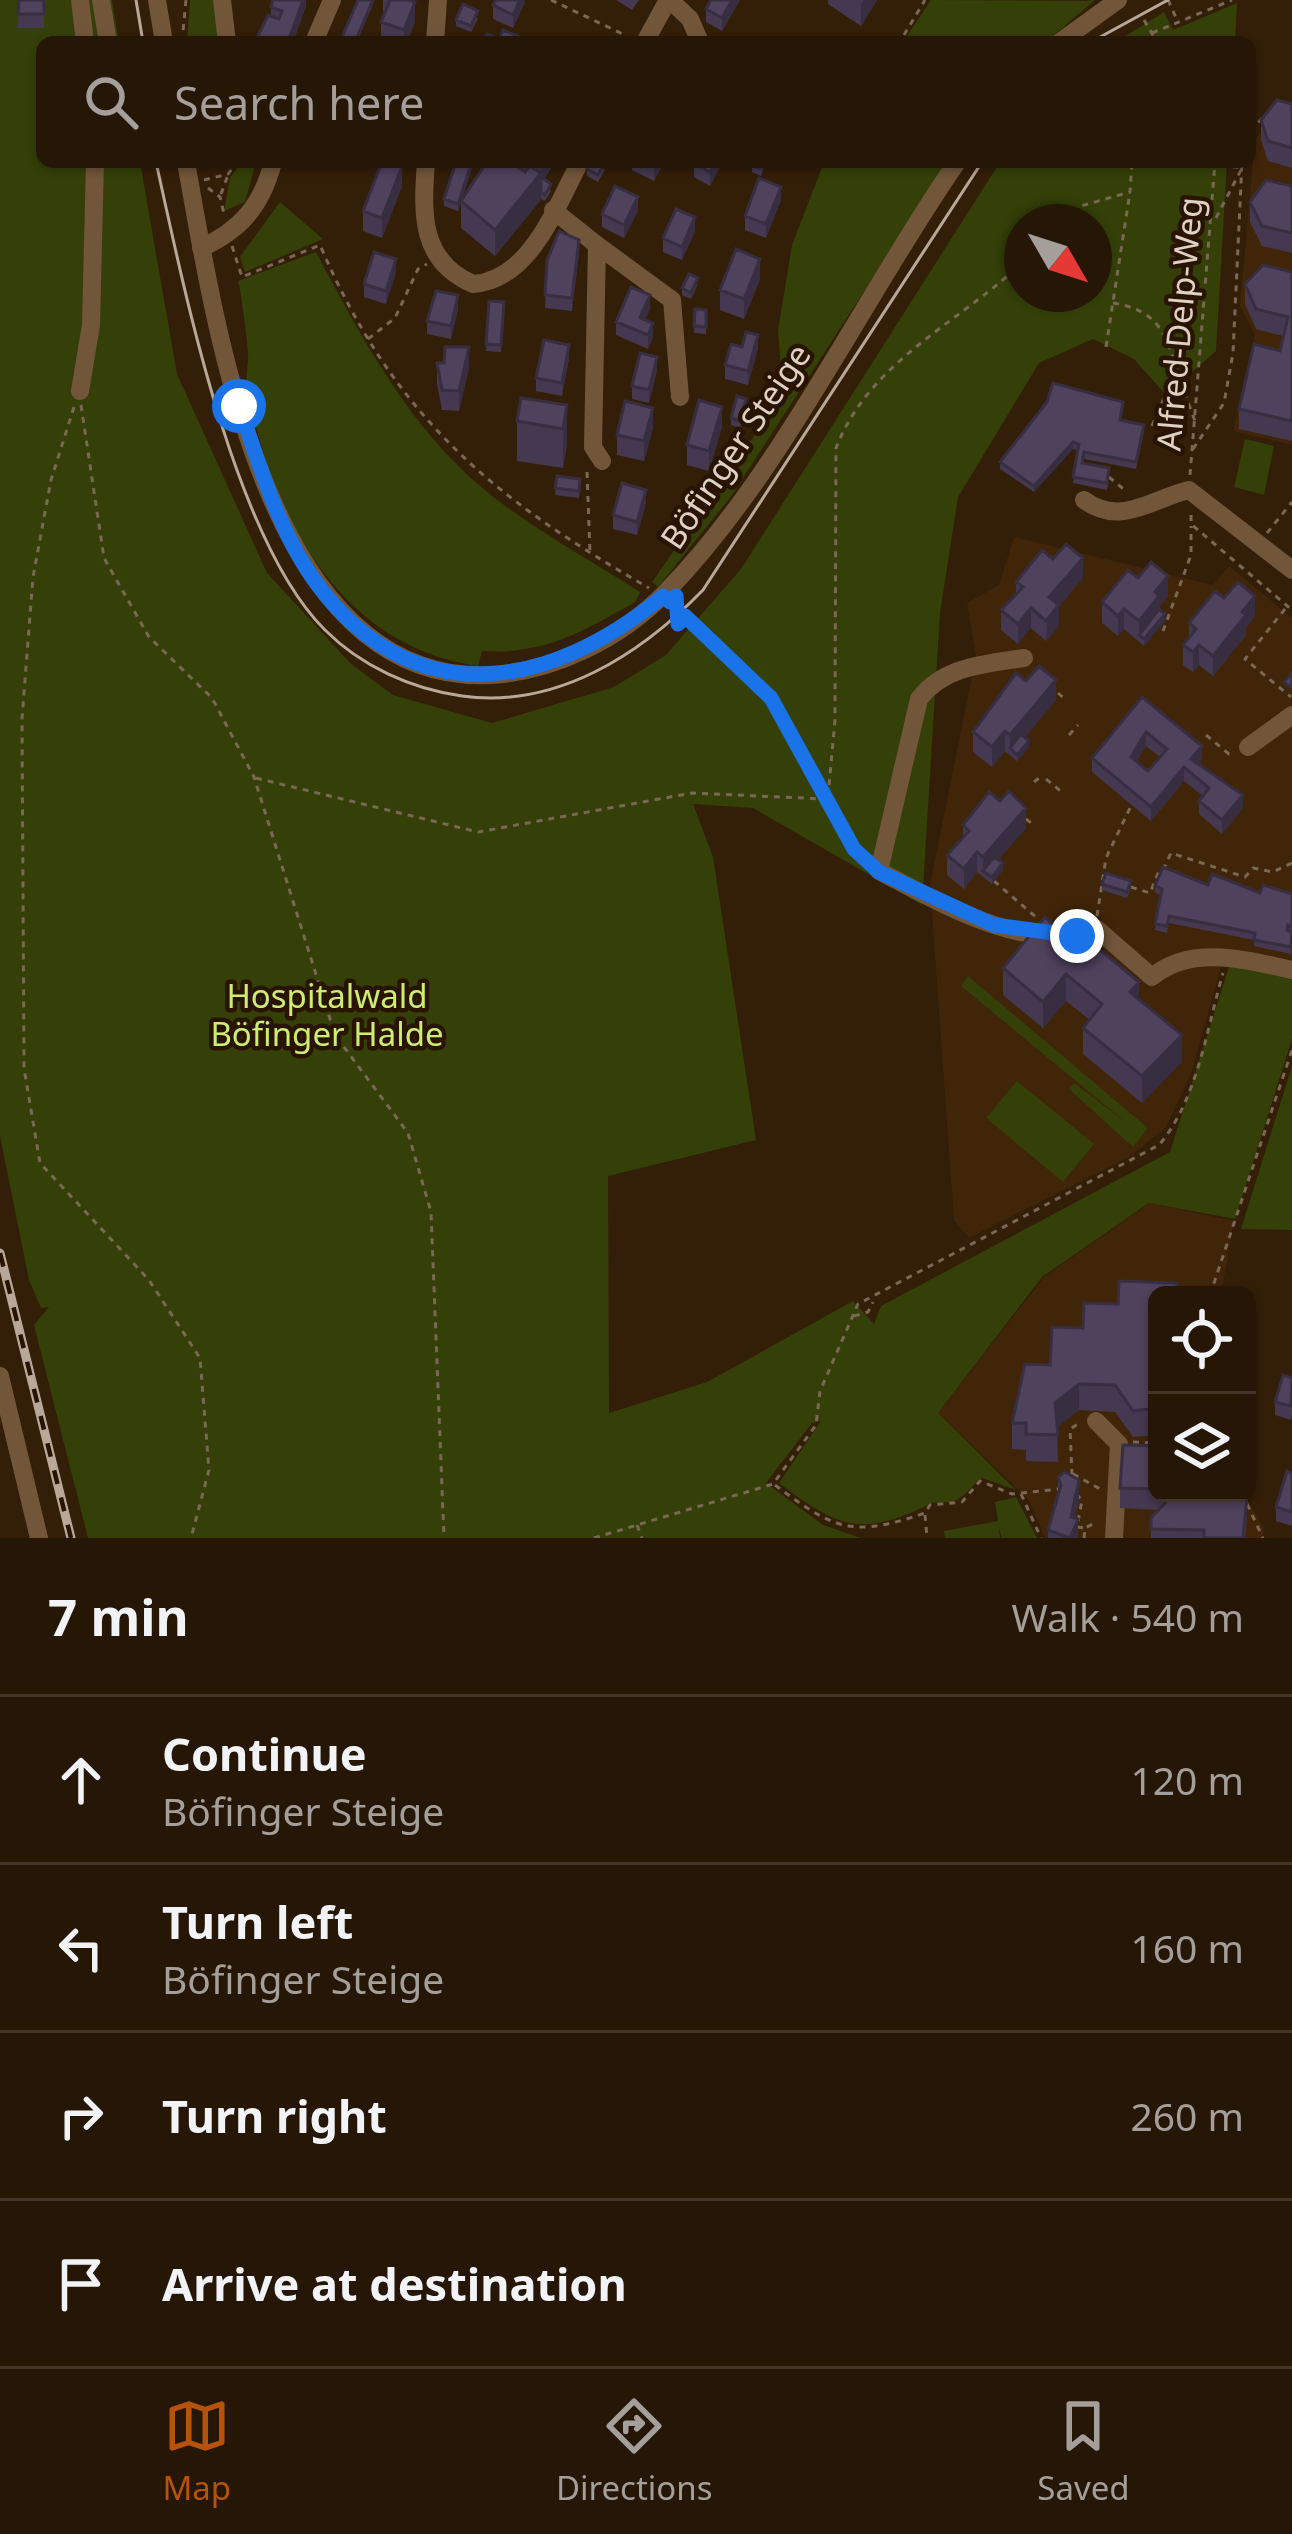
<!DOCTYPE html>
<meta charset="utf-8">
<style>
body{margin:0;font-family:"Noto Sans",sans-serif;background:#2e1f10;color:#f1f3f6}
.controls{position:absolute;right:36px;bottom:36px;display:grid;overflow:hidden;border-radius:18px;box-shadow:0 3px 9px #0004}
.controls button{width:108px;height:108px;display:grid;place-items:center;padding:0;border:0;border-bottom:3px solid #423528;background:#261606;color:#f1f3f6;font:60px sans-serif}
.compass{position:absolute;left:1004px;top:204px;width:108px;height:108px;border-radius:50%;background:#261606;box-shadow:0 3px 9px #0004;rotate:129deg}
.stop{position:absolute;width:36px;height:36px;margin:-27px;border:9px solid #1a73e8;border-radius:50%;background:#fff}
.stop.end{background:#1a73e8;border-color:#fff;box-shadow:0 3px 12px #0008}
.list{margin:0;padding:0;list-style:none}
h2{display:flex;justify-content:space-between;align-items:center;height:156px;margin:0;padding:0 48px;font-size:51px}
h2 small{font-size:39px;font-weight:400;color:#a49f9b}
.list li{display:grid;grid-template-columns:78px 1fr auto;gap:36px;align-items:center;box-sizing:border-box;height:168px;padding:0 48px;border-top:3px solid #423528}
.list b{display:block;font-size:45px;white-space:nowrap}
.list p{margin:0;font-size:39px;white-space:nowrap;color:#a49f9b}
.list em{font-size:39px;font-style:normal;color:#a49f9b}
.icon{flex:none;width:66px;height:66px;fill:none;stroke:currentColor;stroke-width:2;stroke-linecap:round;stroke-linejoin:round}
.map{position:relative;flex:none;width:1292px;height:1538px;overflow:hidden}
.search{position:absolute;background:#261606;box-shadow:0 3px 9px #0004;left:36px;right:36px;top:36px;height:132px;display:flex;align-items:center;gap:30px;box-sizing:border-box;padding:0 42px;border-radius:18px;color:#a49f9b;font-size:45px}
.sheet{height:828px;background:#261606}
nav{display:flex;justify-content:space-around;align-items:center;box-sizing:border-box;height:168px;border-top:3px solid #423528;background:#261606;font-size:33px;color:#a49f9b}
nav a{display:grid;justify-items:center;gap:6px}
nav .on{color:#b45309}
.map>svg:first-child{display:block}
.built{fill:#402509}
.green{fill:#344008;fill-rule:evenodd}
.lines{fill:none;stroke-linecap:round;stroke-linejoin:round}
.path{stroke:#7a6755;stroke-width:3;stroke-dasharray:6 6;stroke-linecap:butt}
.minor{stroke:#72563a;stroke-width:18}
.tram{stroke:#b8a89a;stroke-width:3}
.rail-casing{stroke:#b8a89a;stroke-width:9}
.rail{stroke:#291401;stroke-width:4.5;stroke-dasharray:14;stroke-linecap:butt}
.wall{fill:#443950;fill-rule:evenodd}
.shaded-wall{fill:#372e41}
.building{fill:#4f425d;stroke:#372e41;stroke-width:3;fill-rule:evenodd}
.route{stroke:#1a73e8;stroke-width:15}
.labels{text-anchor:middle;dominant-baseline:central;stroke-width:9;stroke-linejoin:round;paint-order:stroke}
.street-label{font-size:33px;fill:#e0d1c5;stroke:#291401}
.park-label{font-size:33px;fill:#cced72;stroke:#291401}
</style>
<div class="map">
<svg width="1292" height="1538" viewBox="0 0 1292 1538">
<rect width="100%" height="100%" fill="#331e08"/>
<!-- built -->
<path class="built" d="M1274,117L1292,122V445L1233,431L1255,335L1240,306L1255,139Z
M1014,537L1213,585L1229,566L1292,618V964L1225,953L1191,1074L1166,1127L1131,1156L969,1238L954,1220L930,885L976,656L967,603L999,585Z
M1150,1203L1234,1221L1221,1295H1157V1493H1243L1264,1528L1263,1538H1045L1028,1499L938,1413L1044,1277Z"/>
<!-- green -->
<path class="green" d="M0,0H112L119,42H42V162H140L177,374L267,573L351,664L393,695L492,723L614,687L666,655L741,569L1000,162H1227L1216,351L1166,395L1134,359L1093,339L1039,363L958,497L940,613L922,905L753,808L693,804L713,857L756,1140L608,1176L609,1413L707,1382L853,1301L874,1324L881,1306L1170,1152L1230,964L1292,978V1039L1235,1219L1149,1203L1042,1277L938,1413L1016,1490L982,1478C973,1484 964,1498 954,1501C945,1504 936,1500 928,1505C860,1538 837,1527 779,1483L821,1421L812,1423L766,1483L823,1525L861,1538H88L34,1325L49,1307L41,1308L29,1280L0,1136ZM1022,222H1094V294H1022Z
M190,0H214L220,42H187Z
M931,0L1085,1L1095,0L1046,42H903Z
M1237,3L1235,42H1116L1164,12L1173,30Z
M241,162H256L245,202L224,211L230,178Z
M824,162H948L730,498L658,587L652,582L783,395L778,330L792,245Z
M280,202L323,239L245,272L240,257Z
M316,252C366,347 419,445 508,508C550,538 596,564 640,592L635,602C583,632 543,655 482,651L478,666C339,646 272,516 247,388C245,376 249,364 248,352C247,337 241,292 238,281Z
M1245,439L1274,446L1264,495L1234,487Z
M968,976L1148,1128L1133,1147L1069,1089L1074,1083L1127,1123L961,986Z
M1292,1066V1230L1241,1229Z
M1017,1081L1094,1144L1063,1182L986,1118Z
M1016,1497L1037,1538H1002L999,1528L1000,1538H945L944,1531L998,1521L995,1502Z"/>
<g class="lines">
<!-- path -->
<path class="path" d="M551,0L627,36
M1168,0L1177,20
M1144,20L1157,42
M1152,33L1232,0
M904,35L925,0
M182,42L186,0
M1250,131L1267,113
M204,180L228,174L237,162
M208,188L220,197L224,214
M221,194L228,175
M1216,218L1242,168L1217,165
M1065,222L1081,206L1130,192L1132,162
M232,246L242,277L320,245C394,417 491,497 649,588
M1113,303C1160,311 1167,335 1179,378
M368,339L395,318L418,269L427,264
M1106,347L1130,192
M81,405L104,558L149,637L212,698L254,777L335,1035L408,1133L431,1212L444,1538
M74,407L51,480L33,577L22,719L24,1068L40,1163L149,1280L200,1358L209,1470L191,1538
M1152,426L1171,382L1179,378L1195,421
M1193,449L1224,403L1233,353L1242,162
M587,472L590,552
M1190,475L1215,162
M1109,477L1127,492
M1191,515V524L1292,610
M1267,533L1292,502
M677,601L678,624L685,616L771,697L854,849L865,858
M1285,609L1245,659L1291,697
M1163,631L1191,555V526
M1058,693L1067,701
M1069,735L1078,725
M1206,735L1229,754L1235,752
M256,778L478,832L692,793L824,799
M1046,779L1063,793
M1034,782L1039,778
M828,797L835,720L836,448C870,361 956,325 1022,263
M1026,819L1034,825
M1163,870L1171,853L1245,877L1253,868L1273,872L1292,863
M994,881L1037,918
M1131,887L1150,893L1159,871
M1097,916L1106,858L1131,806
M1210,1295L1292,1050
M854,1316L868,1312L873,1302
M1133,1442L1157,1443
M1073,1474L1102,1490
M1072,1475L1070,1429L1078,1424
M775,1485C835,1530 852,1538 925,1513L930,1505L962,1502L980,1481L1012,1494L1060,1489
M1021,1494L1041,1538
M1076,1494L1082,1500L1077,1527L1085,1528
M1247,1504L1263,1538
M925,1515L927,1538
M637,1525L642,1538
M594,1538L773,1484L816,1425L820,1391L858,1304L1159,1145C1197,1101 1207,1028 1223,973
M1084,1538L1085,1528L1095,1523"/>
<!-- minor -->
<path class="minor" d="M80,0L85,42
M101,0L108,42
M157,0L164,42
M222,0L227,42
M670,0L690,19L700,42
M314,42L332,0
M435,42L438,0
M645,42L668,0
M1060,42L1118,0
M186,162C215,323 266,685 489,675C554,672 620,639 666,592C781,474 862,299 957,162
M426,162C422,214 420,261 473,284C531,280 556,206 580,162
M553,210L597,245L593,447L602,461
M597,245L672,300L680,397
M201,248C241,230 262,205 273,162
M80,391L91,325L95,162
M1084,500C1120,527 1151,499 1189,490L1292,570
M1024,658C985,664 944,666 919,699L879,871C941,903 1027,955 1097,929L1152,977C1191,944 1247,960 1292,970
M1248,747L1292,715
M0,1376L39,1538
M1096,1421L1119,1444L1114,1538"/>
<!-- tram -->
<path class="tram" d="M136,0L143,42
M1091,42L1168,0
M156,162C184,288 234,540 325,630C361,666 411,689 462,696C556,709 640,655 703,590L982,162"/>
<defs>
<path id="rail" d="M0,1253L71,1538"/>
</defs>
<!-- rail casing -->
<use href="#rail" class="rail-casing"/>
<!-- rail -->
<use href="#rail" class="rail"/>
</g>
<!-- wall -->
<path class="wall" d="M19,0H44V28H18Z
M306,0V6L293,42H255L271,16V7Z
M383,0H413L415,22L407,42H381V22L385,12L383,11Z
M525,0L513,28L493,19V5Z
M616,0H639L632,10Z
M711,0H740L722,31L706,22V9Z
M828,0H877L861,26L828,4Z
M478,18L471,32L456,26V20Z
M1292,104V168L1268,161L1261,140V120Z
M382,162H399L402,186L382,238L363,231V211Z
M474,162L458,211L444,206V199Z
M522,162H555L544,179L551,191L545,201L541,199L495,256L461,228V201L497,164L525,172L522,168Z
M632,162H664L654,181L632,170Z
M722,162L710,186L694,177V164Z
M766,162L761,176L752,172V166Z
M587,169H605L598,182L587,176Z
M1292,186V253L1262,246L1250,222V202Z
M781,200L766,238L745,230V216Z
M638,211L624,238L602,227V214Z
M695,231L682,260L663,252V238Z
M579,253L572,311L545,308L547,261Z
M396,272L386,304L364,297V284Z
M1292,272V441L1239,429V409L1280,351L1283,336L1256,329L1245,304V284Z
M760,279L744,319L720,310V290Z
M698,284L691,299L682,295V288Z
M489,301L504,302L501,352L486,351Z
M458,309L451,339L427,334V321Z
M650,309L645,320L653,337L648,349L616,335V322Z
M695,309L706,310V334L694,333Z
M742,347L758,348L748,385L725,379V365Z
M569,358L562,396L536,391V378Z
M437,363L469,368L459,411L442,410L437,383Z
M657,370L649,403L632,399V386Z
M567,405V444L563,468L517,461V421Z
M746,405L740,428L731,425V418Z
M1123,409L1121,420L1144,432L1136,469L1084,459L1083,463L1109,475L1107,490L1073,483L1078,450L1073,449L1034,492L1000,469V462Z
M722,427L709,471L687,465V445Z
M653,428L644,461L617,455V435Z
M557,476L580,479L579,498L555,495Z
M646,503L637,535L613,529V515Z
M1053,559L1083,578L1059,606V626L1046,641L1031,628L1018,644L1001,630V610L1016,594V582Z
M1138,578L1168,596L1159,607L1165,621L1144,646L1124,629L1118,636L1102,623V602Z
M1224,598L1255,616L1246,628V635L1213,676L1199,665L1193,672L1183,665V645L1189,638V623Z
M1026,681L1056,700L1025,737L1029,747L1017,761L1005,751L992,767L973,752V732Z
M1142,697L1202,760L1198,764L1243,808L1222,834L1199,814V801L1203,796L1184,781L1151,821L1092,772V758ZM1146,746L1160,757L1148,771L1136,762Z
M963,825L1026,828L998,860L1003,870L992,884L977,872L964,889L947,875V855L963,838Z
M1102,884L1131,888L1127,898L1102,890Z
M1208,885L1260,893L1292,894L1291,954L1254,946V940L1169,923L1167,933L1155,930L1161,895L1155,892V886Z
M1045,917L1139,1000L1182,1062L1142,1103L1083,1054V1028L1090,1020L1066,1001L1043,1028L1003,995V968Z
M1157,1295V1435L1133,1437L1115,1412L1079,1410L1057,1427L1058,1462L1026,1461V1450L1012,1449V1423L1050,1365L1083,1328L1118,1304Z
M1292,1378V1414L1291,1420L1275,1415V1402Z
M1157,1446V1493H1208L1247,1516L1245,1538H1151V1518L1159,1510L1120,1508V1488Z
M1292,1474V1526L1276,1521V1507Z
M1058,1477L1079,1500L1075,1518L1078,1538H1048V1530L1058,1497Z"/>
<!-- shaded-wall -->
<path class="shaded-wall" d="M303,0H306V6L293,42H288Z
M373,0V5L357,42H355Z
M520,0H525V3L513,28V15Z
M732,0H740L722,31V18Z
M864,0H877L861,26V5Z
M415,2V22L407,42H404V30Z
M472,162H474L458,211V204Z
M542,162H555L542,182Z
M657,162H664L654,181V168Z
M715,162H722L710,186V172Z
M402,166V186L382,238V218Z
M541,173V200L495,256V230Z
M781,187V200L766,238V224Z
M638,197V211L624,238V225Z
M695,217V231L682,260V247Z
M579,240V253L572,311V298Z
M396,259V272L386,304V291Z
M760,259V279L744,319V299Z
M458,295V309L451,339V326Z
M650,295V309L640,331V318Z
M653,323V337L648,349V335Z
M758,335V348L748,385V371Z
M569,345V358L562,396V383Z
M469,347V368L459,411V391Z
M657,357V370L649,403V390Z
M567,405V444L563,468V429Z
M722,407V427L709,471V451Z
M653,408V428L644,461V441Z
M1073,442V449L1034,492V486Z
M646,490V503L637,535V522Z
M1083,558V578L1059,606V626L1046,641L1049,597Z
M1168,576V596L1159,607V616L1139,635V641V621L1155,592Z
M1255,596V616L1246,628V635L1213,676V656Z
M1031,608V628L1018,644V624Z
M1124,609V629L1118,636V616Z
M1165,614V621L1144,646V639Z
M1199,645V665L1193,672V652Z
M1056,680V700L1013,751L1010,748V735Z
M1005,731V751L992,767V747Z
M1146,732V746L1131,771V757Z
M1029,741V747L1017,761V755Z
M1202,746V760L1191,773V759Z
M1184,767V781L1151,821V807Z
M1243,795V808L1222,834V820Z
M1026,808V828L987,873L983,871V857Z
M977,852V872L964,889V869Z
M1003,863V870L992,884V877Z
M1066,974V1001L1043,1028V1002Z
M1139,982V1008L1130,992Z
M1182,1035V1062L1142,1103V1076Z
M1079,1384V1410L1055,1429V1403Z
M1079,1480V1500L1071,1536L1078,1519V1538H1070L1071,1517Z"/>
<!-- building -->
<path class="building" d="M19,0H44V14H18Z
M273,0H303L288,42H255L268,15L279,19L282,11L271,7Z
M358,0H373L355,42H340Z
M390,0H410L415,2L404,30L381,22Z
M496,0H520L513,15L493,5Z
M711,0H732L722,18L706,9Z
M463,4L478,11L471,26L456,20Z
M503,30L518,36L514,42H484L487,34L499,39Z
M1277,100L1292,104V148L1268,141L1261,120Z
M382,162H392L402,166L382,218L363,211Z
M456,162H472L458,204L444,199Z
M487,162L497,164L498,162H510L525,172L530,166L541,173L495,230L461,201Z
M591,162H605L598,175L587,169Z
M695,162H715L710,172L694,164Z
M753,162H763L761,169L752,166Z
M541,177L551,184L545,195L541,192Z
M759,178L781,187L766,224L745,216Z
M1266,180L1292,186V233L1262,226L1250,202Z
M615,186L638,197L624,225L602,214Z
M676,209L695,217L682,247L663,238Z
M559,231L579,240L572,298L545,295L547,261Z
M736,249L760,259L744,299L720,290Z
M374,252L396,259L386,291L364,284Z
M1263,265L1292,272V421L1239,409L1254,344L1280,351L1288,317L1256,309L1245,284Z
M689,274L698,278L691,293L682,288Z
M631,287L650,295L640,318L653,323L648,335L616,322Z
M436,291L458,295L451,326L427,321Z
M489,301L504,302L501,345L486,344Z
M695,309L706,310V327L694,326Z
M746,332L758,335L748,371L725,365L731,344L742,347Z
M544,340L569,345L562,383L536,378Z
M445,347H469L459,391L442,390L437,363H444Z
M640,353L657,357L649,390L632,386Z
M1053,383L1123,402L1120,420L1144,425L1136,462L1084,452L1082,463L1109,468L1107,483L1073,477L1079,444L1073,442L1034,486L1000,462L1047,402Z
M737,396L746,399L740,421L731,418Z
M521,398L567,405L563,429L517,421Z
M699,400L722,407L709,451L687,445Z
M625,401L653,408L644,441L617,435Z
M557,476L580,479L579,491L555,488Z
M622,483L646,490L637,522L613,515Z
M1066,544L1083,558L1049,597L1059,605L1046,621L1031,608L1018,624L1001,610L1023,587L1016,582L1042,550L1053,559Z
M1151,562L1168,576L1155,592L1159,596L1139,621L1124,609L1118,616L1102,602L1128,570L1138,578Z
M1238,582L1255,596L1242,612L1246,615L1213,656L1199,645L1193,652L1183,645L1196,629L1189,623L1215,591L1224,598Z
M1159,609L1165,614L1144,639L1139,635Z
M1039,666L1056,680L1010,735L1005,731L992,747L973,732L1016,673L1026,681Z
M1292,673V688L1284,682Z
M1142,697L1202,746L1191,759L1243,795L1222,820L1199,801L1209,788L1184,767L1151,807L1092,758ZM1146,732L1167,749L1148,771L1131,757Z
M1021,734L1029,741L1017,755L1010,748Z
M1009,791L1026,808L983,857L977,852L964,869L947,855L969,831L963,825L989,792L1000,801Z
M994,857L1003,863L992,877L983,871Z
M1163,867L1208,885L1212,874L1260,893L1263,885L1292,894V927L1288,925L1287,930L1292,932L1291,947L1254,940L1255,933L1169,916L1167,926L1155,924L1162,889L1155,886Z
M1106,873L1131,881L1127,892L1102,884Z
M1045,917L1087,952L1093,944L1139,982L1130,992L1182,1035L1142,1076L1083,1028L1102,1004L1066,974L1043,1002L1003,968Z
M1119,1281L1177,1283V1295H1157V1408L1133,1411L1115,1385L1079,1384L1055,1403L1058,1435L1026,1434V1423H1012L1025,1364L1050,1365L1052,1327L1083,1328L1084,1303L1118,1304Z
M1283,1375L1292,1378L1291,1406L1275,1402Z
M1123,1445L1157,1446V1489L1120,1488Z
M1287,1471L1292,1474V1512L1276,1507Z
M1065,1472L1079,1480L1071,1517L1078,1519L1070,1538L1048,1530L1061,1485L1058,1477Z
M1167,1493L1247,1496L1243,1538H1204V1530L1151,1529V1518L1166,1502Z"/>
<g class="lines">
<!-- route -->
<path class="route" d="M239,406C260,466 279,533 317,584C415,715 550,689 663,596L670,602L676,596L678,624L685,616L771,698L854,849L879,872L994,925L1077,936"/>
</g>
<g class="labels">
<!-- street labels -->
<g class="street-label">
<text transform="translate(1179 324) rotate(-85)">Alfred-Delp-Weg</text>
<text transform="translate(735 446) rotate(-56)">Böfinger Steige</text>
</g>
<!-- park labels -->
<g class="park-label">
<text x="327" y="995">Hospitalwald<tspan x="327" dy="38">Böfinger Halde</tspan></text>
</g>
</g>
</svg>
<div class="controls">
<button><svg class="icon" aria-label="locate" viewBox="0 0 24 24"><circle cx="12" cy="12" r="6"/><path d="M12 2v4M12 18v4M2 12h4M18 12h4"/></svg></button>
<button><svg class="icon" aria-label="layers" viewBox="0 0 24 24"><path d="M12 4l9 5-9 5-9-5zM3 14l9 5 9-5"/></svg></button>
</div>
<svg class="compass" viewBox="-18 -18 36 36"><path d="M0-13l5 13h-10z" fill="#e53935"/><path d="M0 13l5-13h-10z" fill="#a49f9b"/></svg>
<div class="stop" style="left:239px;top:406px"></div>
<div class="stop end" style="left:1077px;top:936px"></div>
<div class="search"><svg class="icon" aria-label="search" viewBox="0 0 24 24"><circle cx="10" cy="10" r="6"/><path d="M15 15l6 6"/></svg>Search here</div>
</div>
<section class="sheet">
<h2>7 min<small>Walk · 540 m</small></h2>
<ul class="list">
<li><svg class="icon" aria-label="ahead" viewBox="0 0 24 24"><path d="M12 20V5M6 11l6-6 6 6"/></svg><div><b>Continue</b><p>Böfinger Steige</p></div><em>120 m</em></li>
<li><svg class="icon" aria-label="left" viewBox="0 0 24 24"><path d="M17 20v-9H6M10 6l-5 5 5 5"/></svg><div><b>Turn left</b><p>Böfinger Steige</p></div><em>160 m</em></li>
<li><svg class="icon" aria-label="right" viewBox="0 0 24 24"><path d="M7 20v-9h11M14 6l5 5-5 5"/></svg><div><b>Turn right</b></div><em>260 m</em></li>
<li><svg class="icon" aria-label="arrive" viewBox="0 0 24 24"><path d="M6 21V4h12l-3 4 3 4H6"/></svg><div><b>Arrive at destination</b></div></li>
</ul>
</section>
<nav>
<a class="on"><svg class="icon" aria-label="map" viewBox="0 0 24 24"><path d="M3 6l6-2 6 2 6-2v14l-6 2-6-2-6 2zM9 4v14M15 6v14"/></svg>Map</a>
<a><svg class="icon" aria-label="directions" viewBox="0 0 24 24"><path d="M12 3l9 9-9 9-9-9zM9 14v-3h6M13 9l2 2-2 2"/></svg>Directions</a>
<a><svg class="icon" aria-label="saved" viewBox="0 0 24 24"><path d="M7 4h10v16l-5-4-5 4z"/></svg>Saved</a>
</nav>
